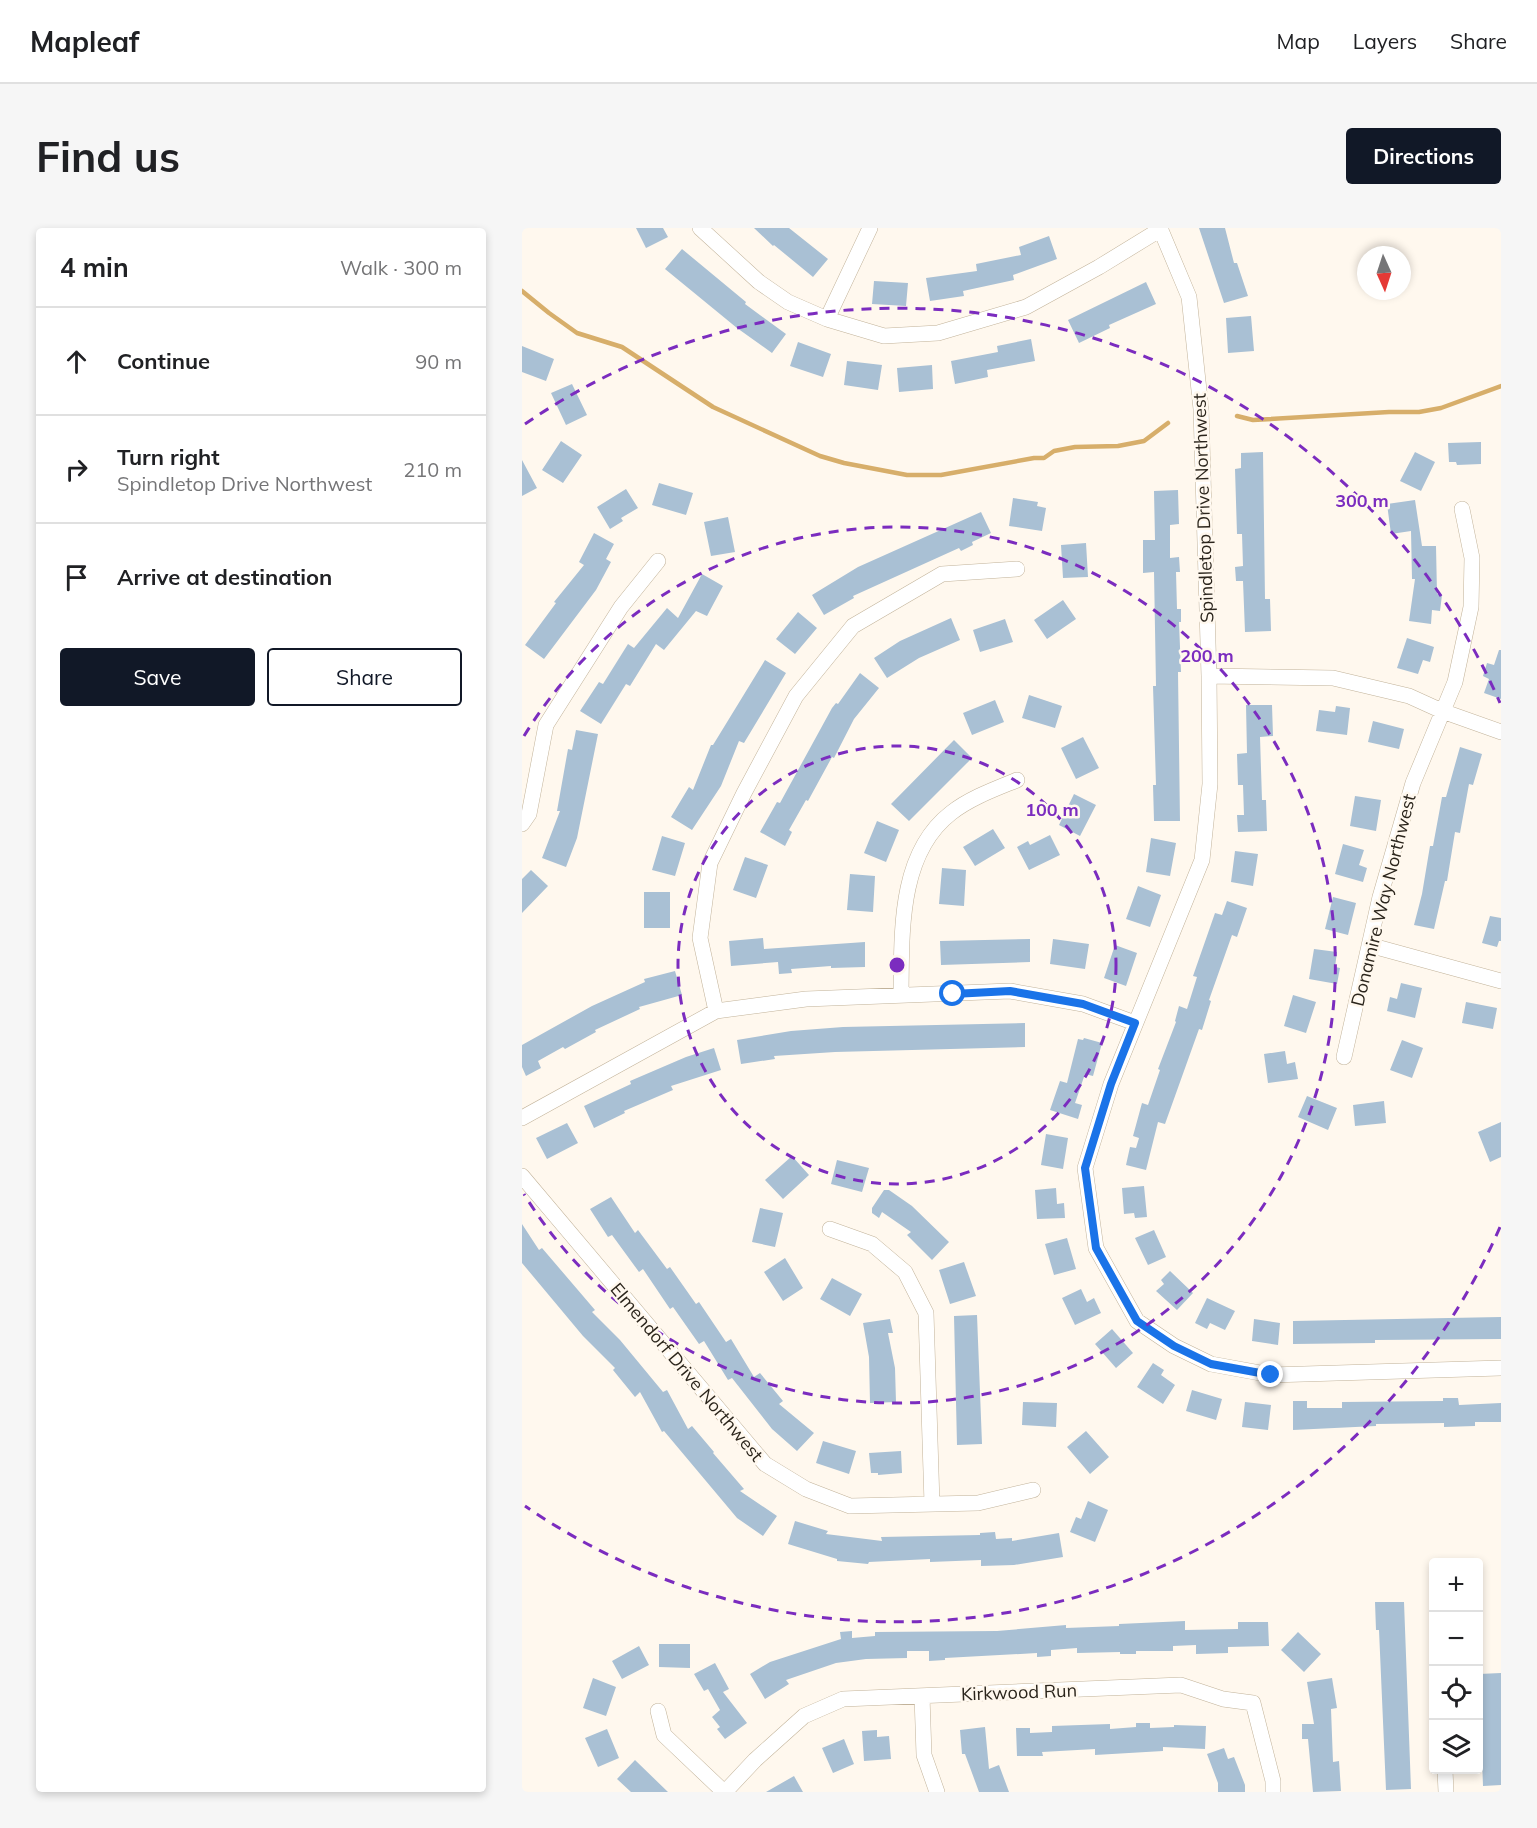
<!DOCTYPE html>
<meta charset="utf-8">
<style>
body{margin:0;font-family:Mulish,sans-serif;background:#f6f6f6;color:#202124}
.controls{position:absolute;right:18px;bottom:18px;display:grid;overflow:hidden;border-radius:6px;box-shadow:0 3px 9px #0003}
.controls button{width:54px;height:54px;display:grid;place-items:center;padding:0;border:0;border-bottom:2px solid #e0e0e0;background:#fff;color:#202124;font:30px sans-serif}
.compass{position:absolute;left:835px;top:18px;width:54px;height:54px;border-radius:50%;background:#fff;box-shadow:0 3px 9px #0003;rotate:177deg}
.stop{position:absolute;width:18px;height:18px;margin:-14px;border:4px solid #1a73e8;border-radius:50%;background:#fff}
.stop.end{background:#1a73e8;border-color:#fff;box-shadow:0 2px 6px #0008}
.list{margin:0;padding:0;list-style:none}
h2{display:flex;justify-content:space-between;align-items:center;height:78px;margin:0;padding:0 24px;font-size:26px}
h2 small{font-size:20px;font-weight:400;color:#757577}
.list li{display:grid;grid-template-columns:39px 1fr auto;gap:18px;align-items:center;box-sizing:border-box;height:108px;padding:0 24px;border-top:2px solid #e0e0e0}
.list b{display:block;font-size:22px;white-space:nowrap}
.list p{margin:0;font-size:20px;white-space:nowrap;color:#757577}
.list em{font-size:20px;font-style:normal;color:#757577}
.actions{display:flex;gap:12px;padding:18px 24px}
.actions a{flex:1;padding:14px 0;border:2px solid #111827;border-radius:6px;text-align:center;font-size:21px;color:#111827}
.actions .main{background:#111827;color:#fff}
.icon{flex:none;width:33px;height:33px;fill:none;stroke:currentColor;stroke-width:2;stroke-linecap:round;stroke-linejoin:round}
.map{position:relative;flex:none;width:979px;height:1564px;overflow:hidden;border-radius:6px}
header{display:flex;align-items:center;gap:36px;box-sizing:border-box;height:84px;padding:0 30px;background:#fff;border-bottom:2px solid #e0e0e0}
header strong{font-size:28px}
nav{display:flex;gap:33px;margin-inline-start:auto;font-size:21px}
.intro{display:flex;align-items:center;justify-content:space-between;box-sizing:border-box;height:144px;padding:0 36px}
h1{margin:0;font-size:42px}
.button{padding:15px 27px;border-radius:6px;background:#111827;color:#fff;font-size:21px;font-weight:700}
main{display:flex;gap:36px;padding:0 36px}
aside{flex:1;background:#fff;border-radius:6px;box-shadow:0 3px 9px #0003}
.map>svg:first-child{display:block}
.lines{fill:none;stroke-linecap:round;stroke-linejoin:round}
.stream{stroke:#d7ae6a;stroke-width:4.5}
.building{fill:#a9c0d4}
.street-casing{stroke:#c2b39a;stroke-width:16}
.street{stroke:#fff;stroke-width:15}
.route{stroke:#1a73e8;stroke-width:8}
.ring{fill:none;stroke:#7b2cbf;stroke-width:3;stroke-dasharray:10 8}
.labels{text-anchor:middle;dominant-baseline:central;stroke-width:5;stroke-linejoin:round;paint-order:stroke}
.street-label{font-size:18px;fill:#2b251c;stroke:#fff8ee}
.centre{fill:#7b2cbf;stroke:#fff8ee;stroke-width:3}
.ring-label{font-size:18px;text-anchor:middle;font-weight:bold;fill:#7b2cbf;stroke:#fff8ee;stroke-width:5;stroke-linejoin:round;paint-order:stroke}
</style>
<header>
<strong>Mapleaf</strong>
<nav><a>Map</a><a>Layers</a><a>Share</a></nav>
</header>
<div class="intro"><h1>Find us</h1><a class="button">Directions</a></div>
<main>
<aside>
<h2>4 min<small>Walk · 300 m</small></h2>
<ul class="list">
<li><svg class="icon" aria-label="ahead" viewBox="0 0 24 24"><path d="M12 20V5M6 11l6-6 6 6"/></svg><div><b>Continue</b></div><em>90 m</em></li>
<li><svg class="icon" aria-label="right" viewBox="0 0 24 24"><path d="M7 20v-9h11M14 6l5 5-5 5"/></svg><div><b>Turn right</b><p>Spindletop Drive Northwest</p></div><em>210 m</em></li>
<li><svg class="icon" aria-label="arrive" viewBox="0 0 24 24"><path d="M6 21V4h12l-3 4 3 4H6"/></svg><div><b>Arrive at destination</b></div></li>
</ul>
<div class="actions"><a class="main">Save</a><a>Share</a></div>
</aside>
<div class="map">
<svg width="979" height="1564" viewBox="0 0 979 1564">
<rect width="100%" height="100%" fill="#fff8ee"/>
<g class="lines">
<!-- stream -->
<path class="stream" d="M0,63L27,85L55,105L100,119L191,179L298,228L322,235L385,247H419L512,230H522L532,223L553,219L596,218L622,213L646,195
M715,188L731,192L867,184H897L919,180L979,158"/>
</g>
<!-- building -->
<path class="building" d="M114,0H141L146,9L124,20Z
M232,0H267L306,31L291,49L252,17L251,18Z
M677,0H703L712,35H715L726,68L702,75Z
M527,8L535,31L491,47L492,52L441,63L442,68L408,73L404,50L455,43L454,36L499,27L497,19Z
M160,21L224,74L223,76L264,106L250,125L215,100L143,41Z
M352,53L386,55L384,78L350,76Z
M624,54L634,76L587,97L588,100L557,115L546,92Z
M729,88L732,123L706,125L704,90Z
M509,111L513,133L465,142L466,149L433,156L429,133L476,124L475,118Z
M276,114L309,126L301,149L268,138Z
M0,118L32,131L24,153L0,144Z
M325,133L360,137L356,162L322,157Z
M410,137L411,161L377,164L375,140Z
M50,156L65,187L44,197L29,165Z
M39,213L60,227L41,255L20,242Z
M959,214V236L935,237L934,234H927L926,215Z
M741,224L743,371H748L749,403L723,404L721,353H714L713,339L721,338L720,306H715L713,241L719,240V225Z
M893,224L913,234L899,263L878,253Z
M0,232L15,260L0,268Z
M137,255L171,265L164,287L130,277Z
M104,261L116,280L99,290L101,293L88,301L75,279Z
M656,262L657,296L648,297V330L657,329L658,344H654L655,381H659V394H657L659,444H656L658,593H632L631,557H634L631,458H634L632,344L621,345V312H633L632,263Z
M491,270L516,274L515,278L524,280L520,303L487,298Z
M893,272L900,318H914L915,366L920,367L918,383L910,382L909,396L887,393L893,351H890L889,303L869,306L865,276Z
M459,284L469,305L450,314L451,317L439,323L437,320L331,368L332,370L302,387L290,367L336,339Z
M206,289L213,324L189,328L182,294Z
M72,305L92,316L84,331L89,334L74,362L22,431L3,417L34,375L32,374L62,337L57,334Z
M564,315L566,349L541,350L539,317Z
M180,346L201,358L185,388L174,383L142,422L134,416L108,458L104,456L79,496L58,483L77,454L81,456L106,416L112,420L145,380L156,390Z
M541,372L554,391L525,411L512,392Z
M276,384L295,400L273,426L254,411Z
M429,390L438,412L397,430L365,450L352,430L378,413Z
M483,391L491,414L458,424L451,402Z
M885,410L912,419L908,434L901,432L896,446L875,440Z
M977,422H979V471L962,465L967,451L961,448L965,435L972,437Z
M243,432L264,445L222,515L217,513L199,558L170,602L149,589L167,559L171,562L189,517H191Z
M338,445L357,460L332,491L312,530L310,529L286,573L284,572L267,602L270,604L263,618L238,604L255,574L258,575L310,480L314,475L316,476Z
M507,467L540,478L533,500L500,490Z
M473,472L482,494L450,507L441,485Z
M724,477H750L751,508L738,509L740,572H744L745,603L716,604L715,587H722L721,557H716L715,526L725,525Z
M814,478L828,480L825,507L794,503L797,482L813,484Z
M851,493L882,501L877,521L846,514Z
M54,502L76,506L55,610L44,639L20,630L38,583H35L46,521L50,522Z
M561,509L577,540L554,551L539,520Z
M432,512L450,530L387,593L369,576Z
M938,519L960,526L951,557L947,556L938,605L933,604L925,653H923L912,701L892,697L900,666L908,618H911L920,569H924Z
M552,566L574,577L558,608L537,597Z
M833,568L859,572L854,603L828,598Z
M355,593L377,602L364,634L342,625Z
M471,601L483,620L453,638L441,619Z
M528,607L538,627L507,642L495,619L506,613L508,617Z
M140,608L163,615L153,648L130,642Z
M629,610L654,615L648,648L624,644Z
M821,616L842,622L837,637L845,640L841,654L813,646Z
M713,623L736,626L731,658L709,654Z
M223,629L246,637L234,670L211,662Z
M420,640L444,642L442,678L417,676Z
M9,642L26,658L0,685V651Z
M328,646L353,648L351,684L325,682Z
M616,658L639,667L628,699L604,691Z
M122,664H148V700H122Z
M811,669L834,675L826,707L803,701Z
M705,673L725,680L715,709L710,707L687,772L689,773L680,802L677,801L643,896L636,894L624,942L604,937L608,919L614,920L617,910L611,908L620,875L626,877L638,842L636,841L654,794L653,793L657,778L665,781L675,749L671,748L693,685L700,687Z
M968,688L979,690V713H977L975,719L960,715Z
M241,710L242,721L343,714V739L309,740V738L269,741L270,745L257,746L256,734L209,738L207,713Z
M508,711V734L419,737L418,713Z
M531,711L567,716L563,741L528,736Z
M593,717L615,725L604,758L582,750Z
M792,721L815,724L813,739L818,740L815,756L787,751Z
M153,743L160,767L117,779L118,781L73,802L74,804L43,821L41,819L16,833L19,840L4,848L0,839V817L70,778L123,754L122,751Z
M879,755L900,760L893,790L865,783L868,769L875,771Z
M771,767L794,774L784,805L762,798Z
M944,774L975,780L971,801L940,795Z
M503,795V819L313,824L252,828L253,831L219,836L215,812L269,803L321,799Z
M562,810L580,815L571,848L563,846L553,875L560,877L556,891L528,882L538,853L545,855L556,811L561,812Z
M880,812L901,820L890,850L868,842Z
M192,820L199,842L149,858L151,862L102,883L103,885L72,900L62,878L109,856L108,853L164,829Z
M763,823L765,836L773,834L776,851L746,855L742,826Z
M785,868L815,880L806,902L776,889Z
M862,873L864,895L833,898L831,877Z
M979,894V929L968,934L956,904Z
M45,895L56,915L25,931L14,910Z
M524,906L546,910L541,941L519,937Z
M270,928L287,947L261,971L243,952Z
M315,932L347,940L340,964L309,956Z
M622,958L625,989L613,990L612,985L602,986L600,960Z
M534,960L535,976L542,975L543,990L515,991L513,962Z
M362,962H367L390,978L427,1014L410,1032L385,1007L389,1004L360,984L357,990L350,985V980Z
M89,969L113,1005L116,1002L145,1041L148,1039L174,1076L177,1074L204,1114L209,1111L232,1149L238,1145L261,1173L257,1176L292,1205L275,1223L250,1201L210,1150L206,1152L182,1113L177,1116L151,1079L148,1081L121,1041L117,1044L90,1007L86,1009L68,981Z
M238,980L261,985L253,1019L230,1014Z
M0,996L17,1022L20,1020L73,1082L70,1084L98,1112L141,1164L145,1162L166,1201L170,1198L192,1224L191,1225L222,1261L218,1263L255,1288L241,1308L215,1290L142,1203L140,1204L118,1164L113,1169L91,1142L93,1140L61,1108L0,1035Z
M632,1002L644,1029L626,1037L613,1010Z
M545,1010L554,1041L532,1047L523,1016Z
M263,1030L281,1060L261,1073L242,1044Z
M442,1034L454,1068L428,1076L417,1042Z
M648,1043L671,1065L655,1082L634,1063L642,1056L639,1052Z
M310,1050L340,1066L328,1088L298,1071Z
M559,1061L565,1074L572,1070L579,1085L553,1097L540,1070Z
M685,1070L713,1083L703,1102L688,1095L685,1101L673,1095Z
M455,1087L460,1216L435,1217L432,1088Z
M979,1089V1111L853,1112V1115L771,1116V1093Z
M368,1091L371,1105H366L373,1140L374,1174L348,1175L347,1129L341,1095Z
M732,1091L758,1095L756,1117L730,1113Z
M590,1101L611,1125L594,1140L573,1116Z
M631,1135L642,1142L639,1147L653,1157L641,1176L615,1159Z
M670,1162L700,1171L694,1192L664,1183Z
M921,1170H936L937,1177L979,1175V1194H953V1198L922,1199V1195L854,1196V1198L771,1202V1173H785V1180H820V1174L921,1173Z
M501,1174L535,1175L534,1199L500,1197Z
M723,1174L749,1177L746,1202L720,1199Z
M564,1203L587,1229L568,1246L545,1219Z
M301,1213L334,1223L327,1246L294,1235Z
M379,1223L380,1245L356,1247V1245H349L347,1225Z
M566,1273L586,1282L573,1314L548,1304L554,1289L559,1291Z
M273,1293L306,1303L304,1306L360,1313L359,1309L458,1307V1305L473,1304L474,1311L490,1310V1313L537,1305L541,1329L492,1337L459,1338V1332L408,1334V1331L347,1334L346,1336L315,1333V1331L266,1316Z
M853,1374H882L889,1561L864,1562L857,1402H854Z
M663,1393V1402L716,1401V1394H746L747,1418L706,1419V1425L674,1426V1417L651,1418V1423H614V1426H598V1424L555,1425V1420L529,1422V1428L515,1429V1425L423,1430V1432L407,1433V1423H385V1430L344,1431L314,1435L264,1452L267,1456L243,1471L228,1446L248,1434L319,1411L318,1404L330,1403V1410L353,1408V1404L475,1403L544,1397V1400L597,1398V1396Z
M776,1404L799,1426L782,1444L759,1422Z
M137,1416H168V1440L137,1439Z
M117,1418L127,1437L100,1451L90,1433Z
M193,1435L207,1461L201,1464L225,1495L203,1511L195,1501L198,1499L190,1489L198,1482L186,1461L182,1463L172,1446Z
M979,1445V1557L961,1558L957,1446Z
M71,1450L94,1459L84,1488L61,1480Z
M810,1450L815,1480L809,1481L811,1534L817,1533L819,1563L791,1564L786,1511H780V1496H792L785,1454Z
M614,1495H628V1500L652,1499V1497L684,1498L683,1521L641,1519V1523L573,1527V1521L520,1524L521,1528H495L494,1500H508V1505L530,1504V1498L588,1496V1501L614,1499Z
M463,1499L467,1541L477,1537L487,1564H457L443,1526H440L438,1502Z
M85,1501L97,1530L76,1539L63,1510Z
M355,1502V1509L367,1508L369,1531L342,1533L340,1503Z
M322,1511L332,1536L311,1545L300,1520Z
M702,1520L706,1531L712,1529L723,1557V1564H696V1555L685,1526Z
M113,1532L146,1564H109L95,1551Z
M272,1548L281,1564H244Z"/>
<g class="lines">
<defs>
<path id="street" d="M178,0L237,54L266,74L305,91L362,108L416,105L504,79L577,39L639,1
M638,0L667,69L679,181L687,448L688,556L680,632L589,856L563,940L574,1020L615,1093L652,1118L689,1136L749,1147L979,1140
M305,91L348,0
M687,448L811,450L887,468L920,483L979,504
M0,596L7,586L24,497L99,379L136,333
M847,717L979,753
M379,766C380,705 376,626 429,585C448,570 473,561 495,552
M194,783L178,710L188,635L222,565L274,468L331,398L420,346L495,341
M822,829L858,669L891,555L933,454L949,379L950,330L940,281
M0,890L194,783L284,771L488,763L561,776L613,795
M0,948L243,1236L284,1261L328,1278L456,1275L511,1262
M308,1001L350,1016L383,1044L404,1085L410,1276
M400,1468L402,1527L415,1564
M136,1483L142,1507L202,1564
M923,1542L924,1564
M203,1564L233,1532L282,1488L321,1471L659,1457L701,1471L731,1475L751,1553V1564"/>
</defs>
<!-- street casing -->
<use href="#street" class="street-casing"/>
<!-- street -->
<use href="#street" class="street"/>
</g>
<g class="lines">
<!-- route -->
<path class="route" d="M431,766L488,763L561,776L613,795L589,856L563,940L574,1020L615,1093L652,1118L689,1136L749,1147"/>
</g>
<!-- distance rings -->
<g class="ring">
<circle cx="375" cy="737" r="219"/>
<path d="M2 508A438 438 0 1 1 2 966"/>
<path d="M978 999A657 657 0 0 1 3 1278M3 196A657 657 0 0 1 978 475"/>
</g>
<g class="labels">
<!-- street labels -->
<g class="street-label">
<text transform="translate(681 280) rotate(-92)">Spindletop Drive Northwest</text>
<text transform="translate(861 672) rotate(-76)">Donamire Way Northwest</text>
<text transform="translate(165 1144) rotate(50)">Elmendorf Drive Northwest</text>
<text transform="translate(497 1464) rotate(-2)">Kirkwood Run</text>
</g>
</g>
<circle cx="375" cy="737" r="9" class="centre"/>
<g class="ring-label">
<text x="840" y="279">300 m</text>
<text x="685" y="434">200 m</text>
<text x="530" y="588">100 m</text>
</g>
</svg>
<div class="controls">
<button>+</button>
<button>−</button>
<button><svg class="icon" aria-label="locate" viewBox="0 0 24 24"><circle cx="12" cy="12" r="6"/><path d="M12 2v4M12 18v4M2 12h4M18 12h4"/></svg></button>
<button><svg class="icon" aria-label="layers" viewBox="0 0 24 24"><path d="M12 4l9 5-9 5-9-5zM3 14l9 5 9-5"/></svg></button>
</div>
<svg class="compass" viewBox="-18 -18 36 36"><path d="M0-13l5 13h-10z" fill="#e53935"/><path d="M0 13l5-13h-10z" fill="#757577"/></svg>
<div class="stop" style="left:431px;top:766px"></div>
<div class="stop end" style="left:749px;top:1147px"></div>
</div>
</main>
